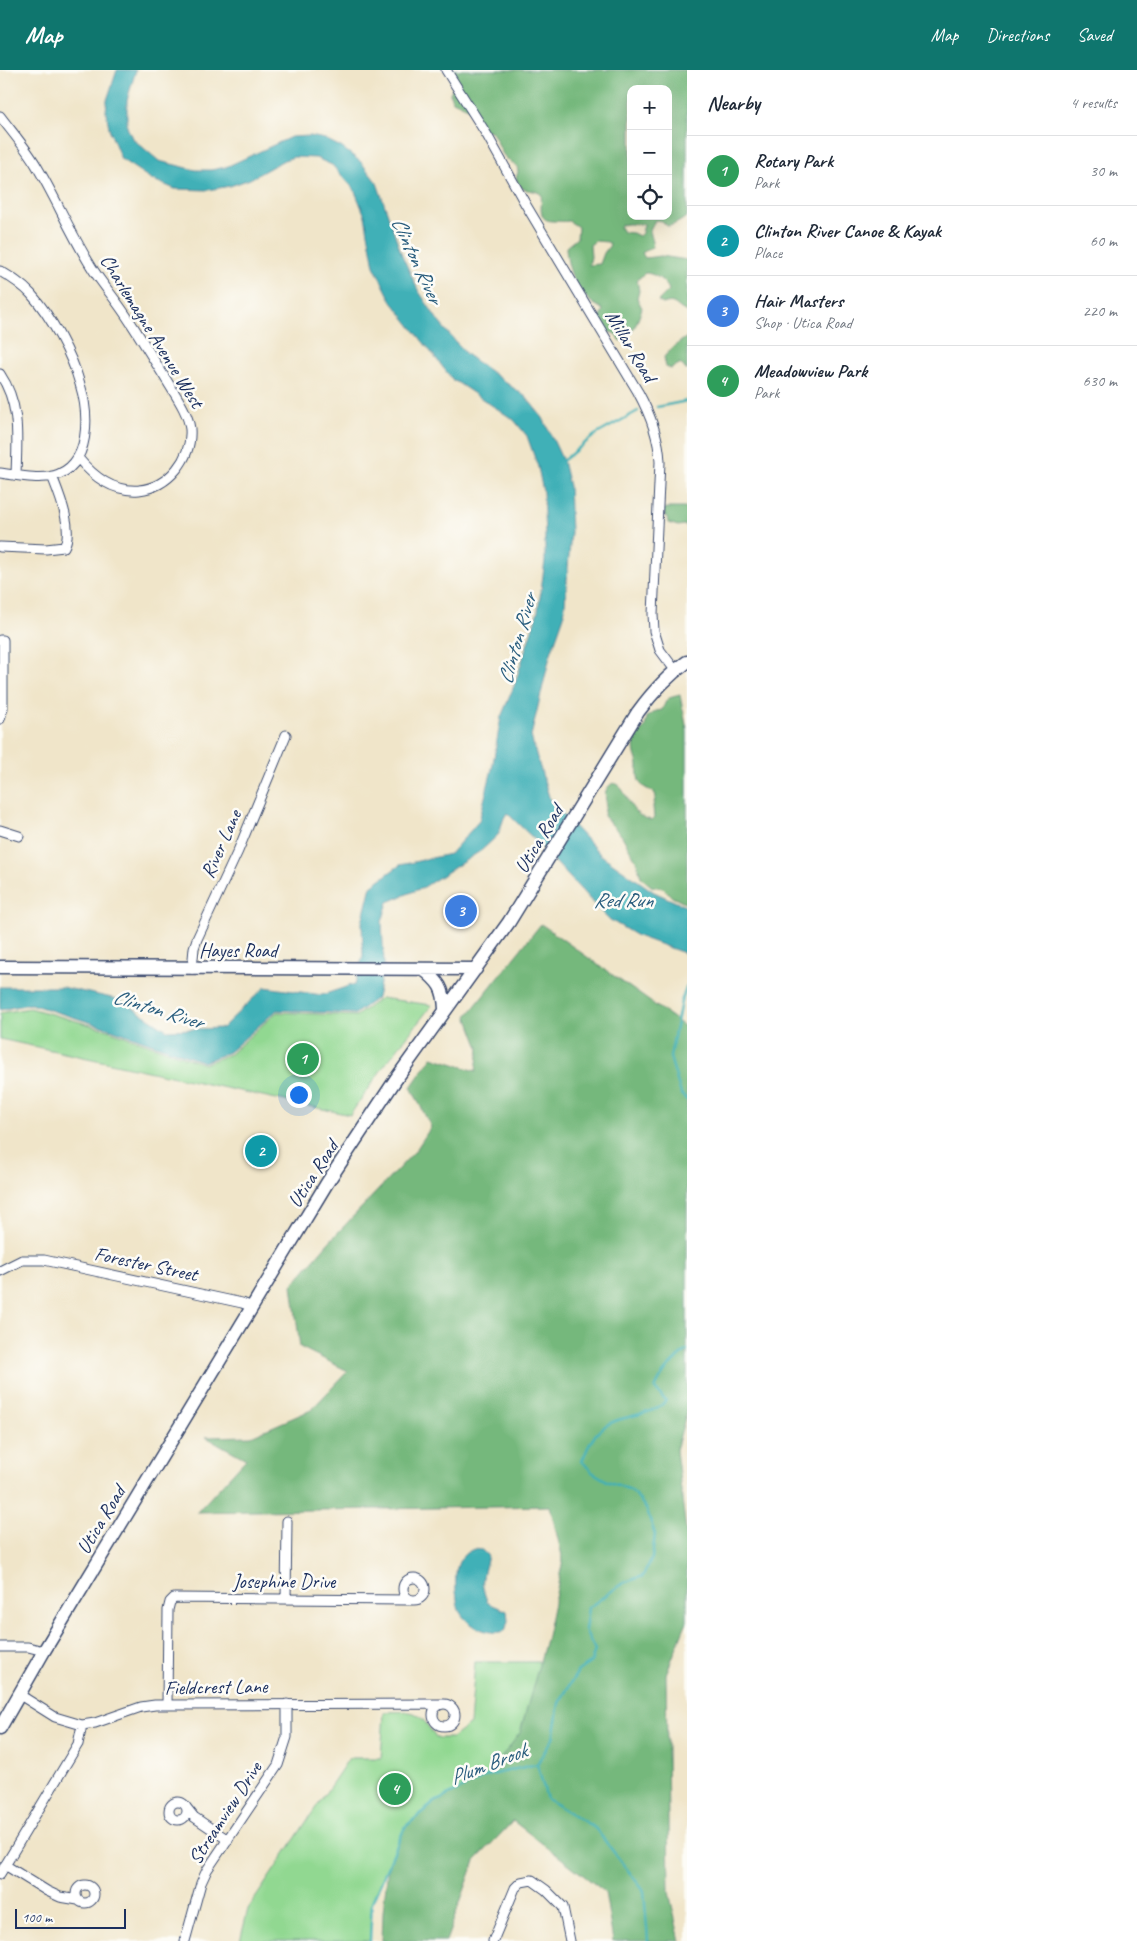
<!DOCTYPE html>
<meta charset="utf-8">
<style>
body{margin:0;font-family:Caveat,sans-serif;background:#f6f6f7;color:#1f2937}
.controls{position:absolute;right:15px;top:15px;display:grid;overflow:hidden;border-radius:10px;box-shadow:0 5px 20px #0002}
.controls button{width:45px;height:45px;display:grid;place-items:center;padding:0;border:0;border-bottom:1px solid #e0e1e3;background:#fff;color:#1f2937;font:25px sans-serif}
.scale{position:absolute;left:15px;bottom:12px;width:111px;box-sizing:border-box;padding-left:5px;border:2px solid #1b2f5e;border-top:0;font-size:14px;line-height:18px;white-space:nowrap;color:#1b2f5e;-webkit-text-stroke:4px #fdfcf7;paint-order:stroke}
.you{position:absolute;left:298px;top:1024px;width:18px;height:18px;margin:-12px;border:4px solid #fff;border-radius:50%;background:#1a73e8;box-shadow:0 0 0 8px #1a73e833}
.badge{display:grid;place-items:center;width:32px;height:32px;border-radius:50%;background:#0f766e;color:#fff;font-size:16px;font-weight:700}
.pin{position:absolute;translate:-50% -50%;border:2px solid #fff;box-shadow:0 1px 5px #0006}
.list{margin:0;padding:0;list-style:none}
h2{display:flex;justify-content:space-between;align-items:center;height:65px;margin:0;padding:0 20px;font-size:21px}
h2 small{font-size:16px;font-weight:400;color:#747a83}
.list li{display:grid;grid-template-columns:32px 1fr auto;gap:15px;align-items:center;box-sizing:border-box;height:70px;padding:0 20px;border-top:1px solid #e0e1e3}
.list b{display:block;font-size:19px;white-space:nowrap}
.list p{margin:0;font-size:16px;white-space:nowrap;color:#747a83}
.list em{font-size:16px;font-style:normal;color:#747a83}
.icon{flex:none;width:28px;height:28px;fill:none;stroke:currentColor;stroke-width:2;stroke-linecap:round;stroke-linejoin:round}
.map{position:relative;flex:none;width:687px;height:1871px;overflow:hidden}
header{display:flex;align-items:center;gap:30px;box-sizing:border-box;height:70px;padding:0 25px;background:#0f766e;color:#fff}
header strong{font-size:24px}
nav{display:flex;gap:28px;margin-inline-start:auto;font-size:18px}
main{display:flex}
aside{flex:1;background:#fff}
.map>svg:first-child{display:block}
.green{fill:#91d891;stroke:#568478}
.forest{fill:#74b87b;stroke:#48746c;fill-rule:evenodd}
.water{fill:#3fb0b7;stroke:#2d708a}
.lines{fill:none;stroke-linecap:round;stroke-linejoin:round}
.stream{stroke:#3fb0b7;stroke-width:2.5}
.street-casing{stroke:#3b4a6e;stroke-width:11}
.secondary-casing{stroke:#3b4a6e;stroke-width:15}
.street{stroke:#fff;stroke-width:9}
.secondary{stroke:#fff;stroke-width:12}
.labels{text-anchor:middle;dominant-baseline:central;stroke-width:5;stroke-linejoin:round;paint-order:stroke}
.street-label{font-size:20px;fill:#1b2f5e;stroke:#fdfcf7}
.water-label{font-size:21px;font-style:italic;fill:#285c7d;stroke:#fdfcf7}
</style>
<header>
<strong>Map</strong>
<nav><a>Map</a><a>Directions</a><a>Saved</a></nav>
</header>
<main>
<div class="map">
<svg width="687" height="1871" viewBox="0 0 687 1871">
<rect width="100%" height="100%" fill="#fdfcf7"/>
<filter id="ink" filterUnits="userSpaceOnUse"><feTurbulence type="fractalNoise" baseFrequency=".02" numOctaves="2"/><feDisplacementMap in="SourceGraphic" scale="10" xChannelSelector="R" yChannelSelector="G"/><feConvolveMatrix kernelMatrix="1 2 1 2 8 2 1 2 1" color-interpolation-filters="sRGB"/></filter>
<filter id="wash" filterUnits="userSpaceOnUse"><feTurbulence type="fractalNoise" baseFrequency=".0096" numOctaves="4" result="noise"/><feDisplacementMap in="SourceGraphic" scale="20" xChannelSelector="R" yChannelSelector="G"/><feGaussianBlur stdDeviation="1.12" result="paint"/><feColorMatrix in="noise" values="0 0 0 0 0 0 0 0 0 0 0 0 0 0 0 0 0 1.4 0 .05"/><feComposite in="paint" operator="in"/></filter>
<g filter="url(#wash)">
<rect width="100%" height="100%" fill="#f0e5c9"/>
<!-- green -->
<path class="green" d="M381,928L432,935L384,996L350,1045L0,969V943L30,938L105,959L204,994L230,984L277,942L356,946Z
M475,1592H591L553,1668L405,1757L372,1832L370,1871H240L248,1839L349,1688H381L384,1642C418,1641 417,1639 436,1668H452L470,1654Z"/>
<!-- forest -->
<path class="forest" d="M449,0H687V146C683,150 673,156 667,156L662,151L655,150L650,161L653,172L652,177L642,183L645,188L661,186L687,190V242C675,237 676,229 663,234L658,231L669,220C666,211 654,203 645,203L637,210L639,221L637,228L642,238C638,250 633,267 620,271L614,263L602,261L599,251L603,240C599,236 594,235 590,231C574,217 567,198 566,177L577,168L578,157L569,151C563,152 558,151 552,151C536,150 543,135 541,124C530,117 521,125 516,108L518,102L517,96C498,86 502,77 491,61L484,60L468,38L453,31L451,28L450,23L454,15ZM631,19H668V146H631ZM627,154H644L642,163L639,166L633,163L623,162L620,157L621,155ZM595,171L608,172L610,175L604,183L600,194L589,195L591,187L590,175Z
M687,267V301L682,295L679,294L671,299L666,297L664,287L673,277Z
M667,438H687V457L684,455L678,456L668,453L667,447L663,443L664,439Z
M680,625L687,660V834L672,827L663,818L651,816L641,807L637,792L622,766L604,746C604,741 606,737 606,732C605,723 604,719 613,713C630,717 625,746 652,750L654,748L653,736L656,726L654,722C639,716 637,712 638,696C638,692 636,688 635,684C632,671 637,666 645,657L647,647L656,641L662,640C668,627 665,629 680,625Z
M541,854L687,958V1341L676,1380L687,1469V1551L666,1604L669,1822L680,1871H613L605,1822L513,1751L475,1791L446,1871H382L383,1842L388,1797L405,1757L435,1732L487,1706L520,1663L547,1566L563,1490L550,1436L197,1442L246,1389L206,1367L251,1366L311,1340L348,1301L300,1277L292,1215L329,1172L416,1080L431,1057L411,1017L432,987L476,1001L479,978L467,946Z"/>
<!-- water -->
<path class="water" d="M117,0H136L127,30V57L132,68L159,91L196,100H211L226,97L291,67L310,66L325,69L341,77L361,92L377,113L402,185L418,220L439,252L466,284L526,327L543,348L563,391L569,416L571,462L564,546L550,586L531,666L535,681L550,730L601,785L654,822L687,837V884L637,866L607,848L535,770L507,743L504,748L498,765L482,780L424,817L388,832L382,852L384,894L377,928L355,944L277,940L229,982L204,992L105,957L30,934L0,940V917H62L121,930L167,960L222,958L265,917L322,925L355,914L363,885L362,852L371,816L400,795L450,784L479,751L492,699L501,647L514,616L538,541L545,491V465L543,422L538,397L527,366L514,350L452,309L392,232L374,196L365,146L354,119L332,95L316,88L294,87L284,90L250,109L230,116L208,120L175,119L151,109L121,89L110,62L106,42L107,30Z
M474,1479L482,1480L488,1486C483,1507 479,1512 488,1533L507,1541L508,1551L505,1561C489,1566 466,1556 459,1540C457,1535 457,1527 456,1521C455,1503 455,1486 474,1479Z"/>
<g class="lines">
<!-- stream -->
<path class="stream" d="M657,337L687,331
M560,393L595,365L638,341
M687,916L681,932L670,987L681,1024L687,1030
M537,1694L547,1729L595,1758L644,1821L648,1871
M370,1871L372,1832L405,1757L435,1732L487,1706L537,1694L553,1668L559,1633L578,1601L591,1592L595,1580L585,1560L588,1538L623,1513L643,1506L652,1488L655,1464L646,1438L631,1420L607,1411L592,1402L582,1391C586,1382 591,1368 599,1361C617,1343 649,1349 666,1331L655,1319C662,1302 672,1292 687,1280"/>
</g>
</g>
<g filter="url(#ink)">
<g class="lines">
<defs>
<path id="street" d="M446,0L487,65L526,135L638,322C650,344 659,366 660,392L653,544L654,561L660,580L675,600
M0,46C12,62 26,78 36,95C57,130 72,167 94,201C104,216 115,229 125,244C140,266 153,289 167,311C176,326 188,342 190,359C192,388 169,417 139,420C113,422 94,407 78,388
M0,201C12,208 22,214 31,224C51,246 72,285 80,314C89,344 92,396 53,406C36,410 17,405 0,403
M0,304C21,335 17,369 16,405
M0,477L46,479L64,477C74,459 59,424 52,406
M0,570H3V638L0,649
M0,760L19,766
M192,899L194,878L197,869L238,781L286,665
M0,1201L22,1190H44L242,1233L253,1237
M403 1519a11 11 0 1 1 22 0a11 11 0 1 1-22 0Z
M286,1529L287,1451
M0,1577H28L44,1581
M20,1625L55,1647L82,1655L95,1653L141,1637L155,1635L442,1634
M433 1645a11 11 0 1 1 22 0a11 11 0 1 1-22 0Z
M167,1635L168,1540L170,1532L174,1528L410,1530
M169 1741a9 9 0 1 1 18 0a9 9 0 1 1-18 0Z
M186,1737L194,1747L228,1770
M5,1795L47,1821L60,1827L78,1830
M0,1804L78,1674L82,1655
M76 1824a9 9 0 1 1 18 0a9 9 0 1 1-18 0Z
M185,1871L201,1813L207,1800L278,1695L287,1667V1634
M493,1871L515,1818L521,1812L532,1810L546,1820L563,1837L570,1871"/>
<path id="secondary" d="M0,897L476,899
M423,899C439,912 444,918 445,939
M0,1658L44,1581L327,1113L396,1009L509,852L638,642C652,623 667,606 687,592"/>
</defs>
<!-- street casing -->
<use href="#street" class="street-casing"/>
<!-- secondary casing -->
<use href="#secondary" class="secondary-casing"/>
<!-- street -->
<use href="#street" class="street"/>
<!-- secondary -->
<use href="#secondary" class="secondary"/>
</g>
</g>
<g class="labels">
<!-- street labels -->
<g class="street-label">
<text transform="translate(152 261) rotate(58)">Charlemagne Avenue West</text>
<text transform="translate(631 276) rotate(59)">Millar Road</text>
<text transform="translate(539 769) rotate(-59)">Utica Road</text>
<text transform="translate(221 774) rotate(-66)">River Lane</text>
<text x="238" y="880">Hayes Road</text>
<text transform="translate(313 1104) rotate(-57)">Utica Road</text>
<text transform="translate(146 1194) rotate(12)">Forester Street</text>
<text transform="translate(101 1450) rotate(-59)">Utica Road</text>
<text x="284" y="1511">Josephine Drive</text>
<text transform="translate(216 1617) rotate(-1)">Fieldcrest Lane</text>
<text transform="translate(225 1743) rotate(-57)">Streamview Drive</text>
</g>
<!-- water labels -->
<g class="water-label">
<text transform="translate(417 190) rotate(65)">Clinton River</text>
<text transform="translate(517 569) rotate(-74)">Clinton River</text>
<text x="623" y="830">Red Run</text>
<text transform="translate(158 939) rotate(17)">Clinton River</text>
<text transform="translate(488 1694) rotate(-21)">Plum Brook</text>
</g>
</g>
</svg>
<div class="controls">
<button>+</button>
<button>−</button>
<button><svg class="icon" aria-label="locate" viewBox="0 0 24 24"><circle cx="12" cy="12" r="6"/><path d="M12 2v4M12 18v4M2 12h4M18 12h4"/></svg></button>
</div>
<div class="scale">100 m</div>
<div class="you"></div>
<div class="pin badge" style="left:303px;top:989px;background:#2e9e5b">1</div>
<div class="pin badge" style="left:261px;top:1081px;background:#0f9aa8">2</div>
<div class="pin badge" style="left:461px;top:841px;background:#3f7fe0">3</div>
<div class="pin badge" style="left:395px;top:1719px;background:#2e9e5b">4</div>
</div>
<aside>
<h2>Nearby<small>4 results</small></h2>
<ul class="list">
<li><span class="badge" style="background:#2e9e5b">1</span><div><b>Rotary Park</b><p>Park</p></div><em>30 m</em></li>
<li><span class="badge" style="background:#0f9aa8">2</span><div><b>Clinton River Canoe &amp; Kayak</b><p>Place</p></div><em>60 m</em></li>
<li><span class="badge" style="background:#3f7fe0">3</span><div><b>Hair Masters</b><p>Shop · Utica Road</p></div><em>220 m</em></li>
<li><span class="badge" style="background:#2e9e5b">4</span><div><b>Meadowview Park</b><p>Park</p></div><em>630 m</em></li>
</ul>
</aside>
</main>
